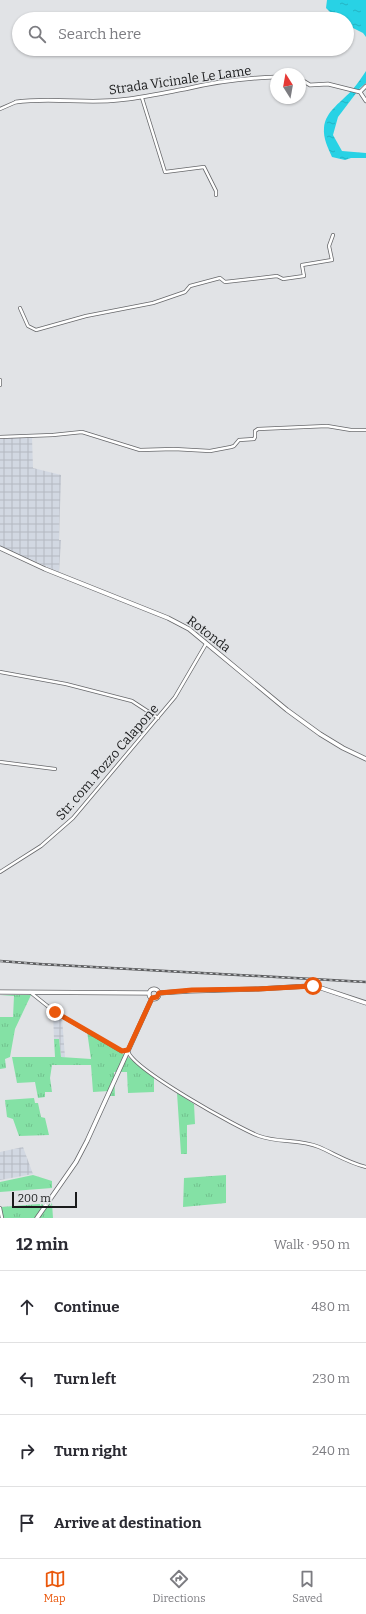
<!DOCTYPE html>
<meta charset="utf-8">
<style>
body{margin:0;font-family:Bitter,serif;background:#f7f7f7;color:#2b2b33}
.compass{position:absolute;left:270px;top:68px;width:36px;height:36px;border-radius:50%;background:#fff;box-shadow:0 1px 3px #0004;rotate:349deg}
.scale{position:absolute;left:12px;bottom:10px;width:65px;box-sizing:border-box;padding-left:4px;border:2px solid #1a1b1c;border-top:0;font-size:11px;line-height:14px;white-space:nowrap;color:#1a1b1c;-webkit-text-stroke:3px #e1e3e6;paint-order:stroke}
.stop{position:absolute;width:12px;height:12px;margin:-9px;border:3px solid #ea580c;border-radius:50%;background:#fff}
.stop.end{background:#ea580c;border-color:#fff;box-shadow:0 1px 4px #0008}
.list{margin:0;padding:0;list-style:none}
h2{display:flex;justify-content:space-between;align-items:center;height:52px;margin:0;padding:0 16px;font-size:17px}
h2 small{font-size:13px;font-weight:400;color:#7c7c81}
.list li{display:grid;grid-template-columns:26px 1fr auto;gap:12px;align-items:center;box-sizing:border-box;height:72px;padding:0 16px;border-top:1px solid #e1e1e2}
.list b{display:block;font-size:15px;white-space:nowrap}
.list em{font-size:13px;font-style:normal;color:#7c7c81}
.icon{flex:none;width:22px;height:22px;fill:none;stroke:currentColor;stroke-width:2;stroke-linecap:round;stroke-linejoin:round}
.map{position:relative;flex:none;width:366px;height:1218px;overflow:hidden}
.search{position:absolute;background:#fff;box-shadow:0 1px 3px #0004;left:12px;right:12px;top:12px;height:44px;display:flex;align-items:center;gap:10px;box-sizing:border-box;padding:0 14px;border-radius:22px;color:#7c7c81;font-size:15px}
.sheet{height:340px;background:#fff}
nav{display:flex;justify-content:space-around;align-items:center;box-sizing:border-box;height:56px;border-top:1px solid #e1e1e2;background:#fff;font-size:11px;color:#7c7c81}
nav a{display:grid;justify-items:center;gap:2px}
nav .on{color:#ea580c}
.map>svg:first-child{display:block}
.industrial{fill:url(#industrial-grid)}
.grass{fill:url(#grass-tufts)}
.water{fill:url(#water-ripples)}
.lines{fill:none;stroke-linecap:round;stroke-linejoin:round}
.minor-casing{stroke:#67686b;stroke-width:4}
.tertiary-casing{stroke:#67686b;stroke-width:4.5}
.secondary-casing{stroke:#67686b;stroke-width:5}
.minor{stroke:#fff;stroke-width:2.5}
.tertiary{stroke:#fff;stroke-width:3}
.secondary{stroke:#fff;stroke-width:3.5}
.rail-casing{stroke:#5a5b5d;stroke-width:2.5}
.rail{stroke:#e1e3e6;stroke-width:1;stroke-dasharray:3;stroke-linecap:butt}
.route{stroke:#ea580c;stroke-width:5}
.labels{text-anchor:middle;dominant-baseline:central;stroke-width:3;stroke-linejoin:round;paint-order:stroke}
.street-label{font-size:13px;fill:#1a1b1c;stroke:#e1e3e6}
</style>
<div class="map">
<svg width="366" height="1218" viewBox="0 0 366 1218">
<defs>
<pattern id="industrial-grid" width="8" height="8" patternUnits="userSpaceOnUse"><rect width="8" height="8" fill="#d2d8e2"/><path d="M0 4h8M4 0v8" fill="none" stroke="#b4b9c1"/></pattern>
<pattern id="grass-tufts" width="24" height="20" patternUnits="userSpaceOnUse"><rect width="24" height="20" fill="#84e1a5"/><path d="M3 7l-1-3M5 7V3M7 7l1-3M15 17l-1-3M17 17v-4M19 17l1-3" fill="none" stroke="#71c08d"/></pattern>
<pattern id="water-ripples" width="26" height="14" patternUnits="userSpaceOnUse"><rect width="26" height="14" fill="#28d2e5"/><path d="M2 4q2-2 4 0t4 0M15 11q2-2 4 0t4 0" fill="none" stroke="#23b4c4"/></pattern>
</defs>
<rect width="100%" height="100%" fill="#e1e3e6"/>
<!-- industrial -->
<path class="industrial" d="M32,437L33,468L61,475L59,540H61L59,572L0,546V438Z
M53,1012L62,1018L65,1057H61L59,1039H54Z
M23,1147L33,1174L0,1180V1152Z"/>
<!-- grass -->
<path class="grass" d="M0,995H31L15,1029L10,1057L5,1059L6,1068L0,1069V1017H13L14,996Z
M87,1031L128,1057L154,1078V1092L128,1093L127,1072H114L115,1096H110L109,1091L93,1092L91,1065H52L50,1078L52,1092H45V1097L38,1098L35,1082L17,1083L12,1057H55L54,1039H59L61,1057L91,1059Z
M177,1093L194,1104L195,1124L187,1125V1154H181Z
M34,1098L35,1103H38L41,1117L45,1118L49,1135L19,1136L13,1119L7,1117L5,1100Z
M33,1175L52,1181V1188L0,1192V1182Z
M226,1175V1203L183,1207L184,1178Z
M52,1203L53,1218H3L1,1207Z"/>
<!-- water -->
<path class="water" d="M327,0H366V37L363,33L347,25V19C337,19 333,15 326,8Z
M366,71V83L360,88L338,117L333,135L342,151L366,153V158H351L345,160L332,157C328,148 323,138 324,128C325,111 343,101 353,89C358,83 362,77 366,71Z"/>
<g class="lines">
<defs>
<path id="minor" d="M142,98L165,172L204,167L216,191V195
M0,109L16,102
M20,308L28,326L36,330L86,316L153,303L185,292L190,286L220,278L225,282L277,276L283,279L304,276L302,265L332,260L329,246L333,235
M0,380V385
M0,437L53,435L82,432L140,450L174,449L210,451L231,447L234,446L239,440L254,439L255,437V431L258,429L327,426L351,430H366
M0,672L66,684L132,701L158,718
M0,762L55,769
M0,872L41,846L73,818L175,697L206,644
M30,992L55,1012L121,1051H128C132,1069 238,1128 259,1136C278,1143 300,1139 319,1147C335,1154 349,1163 366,1167
M0,1208L2,1218"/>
<path id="tertiary" d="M300,79L310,85L328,84L360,92
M360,92L366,101
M360,92L366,86
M16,102C51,97 85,104 119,100C142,98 163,93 185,89C215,82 246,78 276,77"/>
<path id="secondary" d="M0,548L45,569L168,618L189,629L287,710L320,734L343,748L366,759
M149 994a5 5 0 1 1 10 0a5 5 0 1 1-10 0Z
M0,992L149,993
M159,993L190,991L258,989L309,986L321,988L366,1003
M37,1218L76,1162L87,1141L152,998"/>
</defs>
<!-- minor casing -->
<use href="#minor" class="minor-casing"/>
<!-- tertiary casing -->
<use href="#tertiary" class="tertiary-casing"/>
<!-- secondary casing -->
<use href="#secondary" class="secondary-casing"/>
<!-- minor -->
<use href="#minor" class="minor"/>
<!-- tertiary -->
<use href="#tertiary" class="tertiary"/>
<!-- secondary -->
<use href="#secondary" class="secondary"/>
<defs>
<path id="rail" d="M0,961L39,964L366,982"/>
</defs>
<!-- rail casing -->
<use href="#rail" class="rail-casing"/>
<!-- rail -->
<use href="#rail" class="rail"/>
</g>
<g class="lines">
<!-- route -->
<path class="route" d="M55,1012L122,1051L128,1050L152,998L157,997L159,993L192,990L258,989L313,986"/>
</g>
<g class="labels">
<!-- street labels -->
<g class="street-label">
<text transform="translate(180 80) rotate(-8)">Strada Vicinale Le Lame</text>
<text transform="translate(209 634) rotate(37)">Rotonda</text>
<text transform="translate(107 762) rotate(-49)">Str. com. Pozzo Calapone</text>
</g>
</g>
</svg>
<svg class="compass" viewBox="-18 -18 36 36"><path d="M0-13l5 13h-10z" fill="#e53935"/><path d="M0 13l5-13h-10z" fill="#7c7c81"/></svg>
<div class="scale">200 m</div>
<div class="stop" style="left:313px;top:986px"></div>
<div class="stop end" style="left:55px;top:1012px"></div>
<div class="search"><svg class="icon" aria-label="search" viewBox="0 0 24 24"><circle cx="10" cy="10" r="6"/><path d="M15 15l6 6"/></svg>Search here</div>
</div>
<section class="sheet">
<h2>12 min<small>Walk · 950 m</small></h2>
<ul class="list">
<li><svg class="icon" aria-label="ahead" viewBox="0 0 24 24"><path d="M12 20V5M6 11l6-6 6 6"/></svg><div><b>Continue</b></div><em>480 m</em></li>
<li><svg class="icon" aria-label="left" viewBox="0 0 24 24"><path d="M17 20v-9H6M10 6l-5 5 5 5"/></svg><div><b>Turn left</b></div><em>230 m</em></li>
<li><svg class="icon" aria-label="right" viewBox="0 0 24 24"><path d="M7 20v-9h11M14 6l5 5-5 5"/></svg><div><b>Turn right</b></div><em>240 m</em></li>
<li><svg class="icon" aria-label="arrive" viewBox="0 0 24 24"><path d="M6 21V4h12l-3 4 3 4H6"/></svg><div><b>Arrive at destination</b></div></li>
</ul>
</section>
<nav>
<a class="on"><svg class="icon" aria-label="map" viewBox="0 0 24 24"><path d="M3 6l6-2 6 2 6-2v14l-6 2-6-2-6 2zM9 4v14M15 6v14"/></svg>Map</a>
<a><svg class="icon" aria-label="directions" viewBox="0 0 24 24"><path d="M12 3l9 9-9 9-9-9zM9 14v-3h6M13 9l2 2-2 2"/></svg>Directions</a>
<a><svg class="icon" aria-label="saved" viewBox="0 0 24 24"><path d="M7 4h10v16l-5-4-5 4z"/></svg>Saved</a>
</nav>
